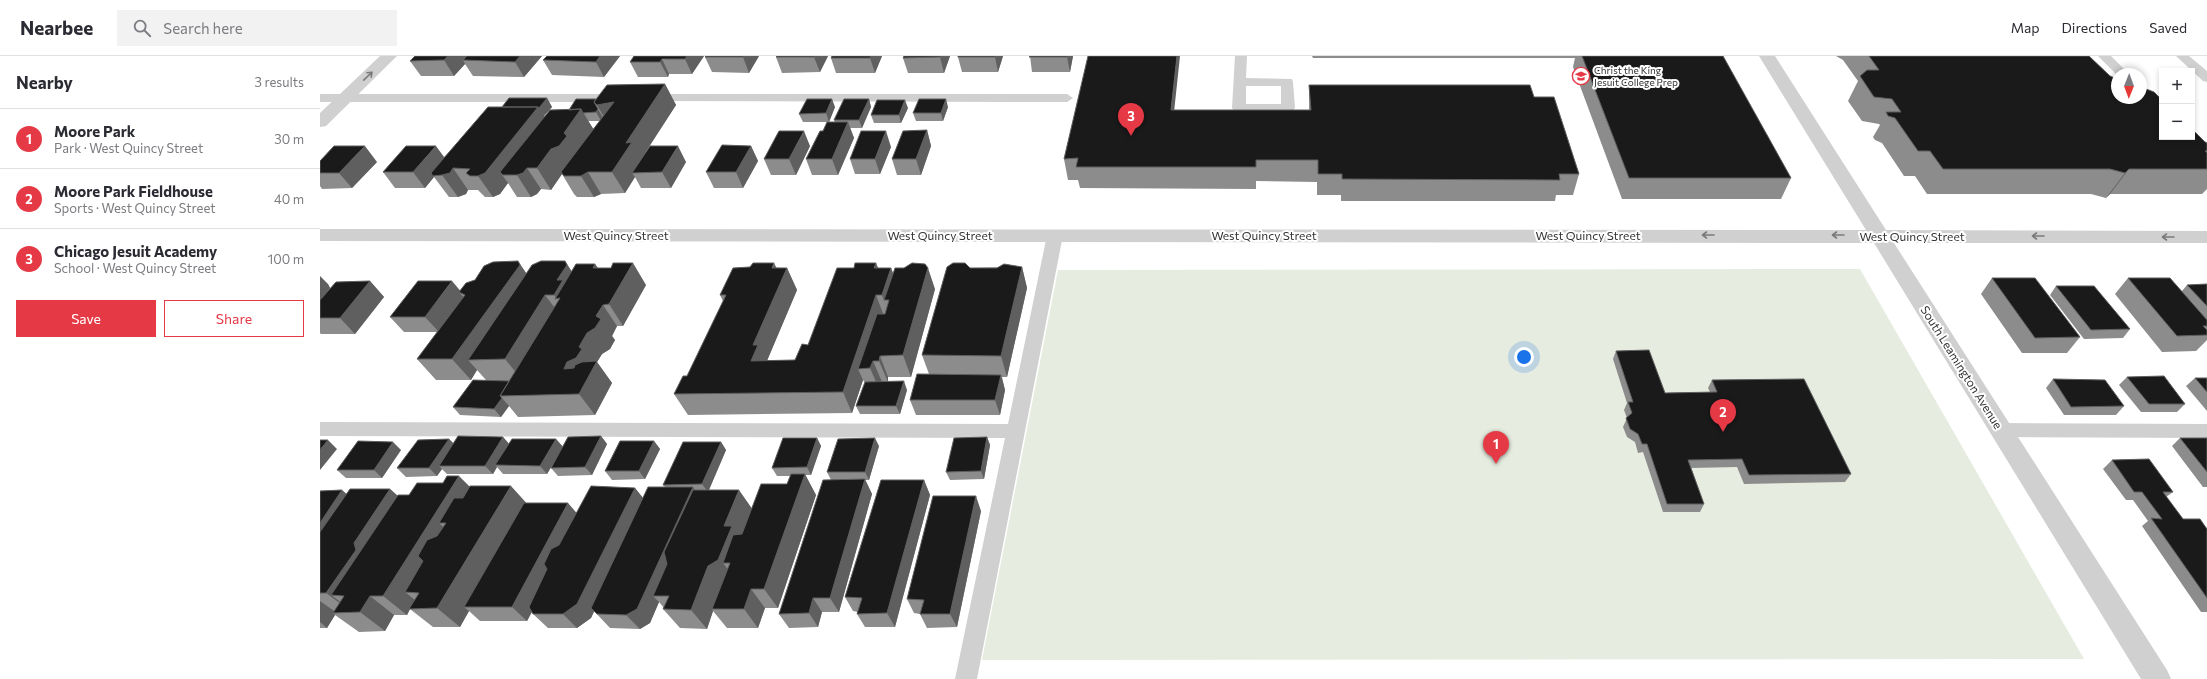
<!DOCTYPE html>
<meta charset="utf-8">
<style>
body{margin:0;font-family:Commissioner,sans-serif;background:#f2f2f3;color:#2b2b33}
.controls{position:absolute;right:12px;top:12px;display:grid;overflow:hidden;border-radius:0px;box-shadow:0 2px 6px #0003}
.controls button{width:36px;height:36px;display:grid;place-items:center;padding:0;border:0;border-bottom:1px solid #e1e1e2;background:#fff;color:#2b2b33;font:20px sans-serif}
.compass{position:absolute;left:1791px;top:12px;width:36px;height:36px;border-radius:50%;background:#fff;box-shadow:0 2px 6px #0003;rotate:181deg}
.you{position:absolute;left:1204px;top:301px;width:14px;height:14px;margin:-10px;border:3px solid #fff;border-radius:50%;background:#1a73e8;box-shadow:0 0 0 6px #1a73e833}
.badge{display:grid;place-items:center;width:26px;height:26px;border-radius:50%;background:#e63946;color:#fff;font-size:13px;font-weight:700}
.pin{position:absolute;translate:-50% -33px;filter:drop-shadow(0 1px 2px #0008)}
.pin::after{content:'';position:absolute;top:21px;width:14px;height:12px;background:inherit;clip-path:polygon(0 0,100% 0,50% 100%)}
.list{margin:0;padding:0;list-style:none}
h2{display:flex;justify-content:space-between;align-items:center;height:52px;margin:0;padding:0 16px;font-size:17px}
h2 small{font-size:13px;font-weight:400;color:#7c7c81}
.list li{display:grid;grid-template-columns:26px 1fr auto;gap:12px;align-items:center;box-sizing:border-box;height:60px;padding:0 16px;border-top:1px solid #e1e1e2}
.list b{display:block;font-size:15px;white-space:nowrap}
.list p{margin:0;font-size:13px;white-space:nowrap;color:#7c7c81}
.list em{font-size:13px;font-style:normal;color:#7c7c81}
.actions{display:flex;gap:8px;padding:12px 16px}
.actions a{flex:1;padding:9px 0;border:1px solid #e63946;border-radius:0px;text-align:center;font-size:14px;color:#e63946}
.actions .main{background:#e63946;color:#fff}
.icon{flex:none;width:22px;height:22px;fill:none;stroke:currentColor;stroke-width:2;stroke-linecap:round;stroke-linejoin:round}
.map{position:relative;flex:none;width:1887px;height:623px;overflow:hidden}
header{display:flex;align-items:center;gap:24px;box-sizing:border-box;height:56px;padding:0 20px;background:#fff;border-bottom:1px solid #e1e1e2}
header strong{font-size:19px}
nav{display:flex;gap:22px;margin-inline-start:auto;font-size:14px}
.search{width:280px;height:36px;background:#f2f2f3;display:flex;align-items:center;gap:10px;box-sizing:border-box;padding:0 14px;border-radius:0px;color:#7c7c81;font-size:15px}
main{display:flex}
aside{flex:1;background:#fff}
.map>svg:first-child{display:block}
.green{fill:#e6ecdf}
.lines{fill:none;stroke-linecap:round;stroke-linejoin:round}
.service{fill:#d0d0d0;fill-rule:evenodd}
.minor{fill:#d0d0d0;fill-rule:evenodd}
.wall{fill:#8c8c8c;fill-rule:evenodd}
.shaded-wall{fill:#5f5f5f}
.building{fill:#1a1a1a;stroke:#5f5f5f}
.oneway{stroke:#7a7a7a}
.labels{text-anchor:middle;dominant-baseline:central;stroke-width:4;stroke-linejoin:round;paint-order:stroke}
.far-poi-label{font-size:10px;fill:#333;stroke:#fff;text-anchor:start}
.street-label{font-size:12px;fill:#333;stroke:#fff}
</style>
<header>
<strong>Nearbee</strong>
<div class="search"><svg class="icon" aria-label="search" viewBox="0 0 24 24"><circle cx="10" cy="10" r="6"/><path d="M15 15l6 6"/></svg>Search here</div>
<nav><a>Map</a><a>Directions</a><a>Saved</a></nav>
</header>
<main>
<aside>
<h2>Nearby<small>3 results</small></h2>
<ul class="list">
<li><span class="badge">1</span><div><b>Moore Park</b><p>Park · West Quincy Street</p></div><em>30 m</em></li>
<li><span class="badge">2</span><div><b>Moore Park Fieldhouse</b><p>Sports · West Quincy Street</p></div><em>40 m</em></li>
<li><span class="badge">3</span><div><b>Chicago Jesuit Academy</b><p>School · West Quincy Street</p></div><em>100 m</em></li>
</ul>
<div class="actions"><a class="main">Save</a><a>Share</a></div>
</aside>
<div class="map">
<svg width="1887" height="623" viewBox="0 0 1887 623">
<rect width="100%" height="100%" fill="#fff"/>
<!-- green -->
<path class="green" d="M1540,213L1764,603L662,604L738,214Z"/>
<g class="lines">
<!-- service -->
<path class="service" d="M915,0H927L926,22L972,23L973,26L975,52L973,55H914L912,52ZM926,30H961V48H926Z
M1778,0H1791L1809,18L1797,19Z
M1856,0H1869L1887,15V26L1883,25Z
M0,38H300L306,42L300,46H0Z
M330,38H747L753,42L747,46L325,45L324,42Z
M735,174L740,176L743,179L657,623H635L685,382L0,380V366L688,368L727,179L730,176Z
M1681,367L1887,368V382L1681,381L1675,379L1672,374L1675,369Z"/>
<!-- minor -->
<path class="minor" d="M60,0H77L6,70L0,71V57Z
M1439,0H1455L1566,174L1887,175V187H1574L1847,614L1851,623H1821L1554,187L0,185V173L1546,174Z"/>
</g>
<!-- wall -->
<path class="wall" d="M95,0H222L204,21L153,20L145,8L134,20H101L90,5Z
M300,0L284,21L232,19L223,4Z
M384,0L372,18H349L348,21H318L310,6Z
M386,0H439L429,17L392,16L385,1Z
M508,0L500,16L462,17L456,1Z
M562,0L555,17H516L511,2Z
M630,0L624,17H588L583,2Z
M638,0H683L678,16H642L638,1Z
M710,0H753L750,16H712Z
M992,0H1403L1471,122L1461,143H1302L1253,11L1255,2H993Z
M1516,0H1769L1790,20L1887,87V133L1882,138H1790L1786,142L1771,138H1607L1595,120H1584L1562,87L1555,84L1553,81L1560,69L1559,68L1542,65L1528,45L1538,25L1523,4Z
M345,28L356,49L325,97L366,106L351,132H321L315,121L305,137L281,138L274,141H257L254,138L242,118L231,134L221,133L217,138L211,141H197L188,127L180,138L173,141H165L158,134H148L146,138L138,141H129L114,121L105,132H75L63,116L124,101L182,51L227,42L232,51L224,60L225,61L249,54L276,43ZM268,65H280L273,73Z
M989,29L1214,41L1259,118L1253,139H1236L1235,145H1021V139H997V126L936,125V133L760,132L758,124H748L744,103L855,54H989Z
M549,43L551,51L542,72H530L534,82L518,119H492L486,103L503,75L515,66L514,64Z
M515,51L509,66H483L479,58Z
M628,51L623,65H596L593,57Z
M588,52L581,67H554L551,59Z
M607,74L611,90L601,119H577L572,103Z
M431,90L438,105L423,132H394L386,116Z
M490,90L476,119H451L444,103Z
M571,91L560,118H535L530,103Z
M0,105L57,106L32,132L2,133L0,130Z
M245,205L252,216L275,208L278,212L326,229L303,270H297L292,280L295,284L290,293L282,298L277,306L292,327L275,359L198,361L189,350L181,361L140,359L133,351L166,324L157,314L151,324H116L97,303L117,276H84L70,261L140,235L207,217Z
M556,207L558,212H571L573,217L615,233L591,321H568V326L587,334L580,358H540L536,350L545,327L543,324L532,357L368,359L354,338L367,320L403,245L400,239L430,211L467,212L477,234L447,304H475L488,289L534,212Z
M702,211L707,232L687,321H682L685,334L680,359H596L590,344L609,318L602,299L650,212Z
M1672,222L1760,281L1747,297H1702L1661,238Z
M1808,222L1862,235L1867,229L1887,228V284L1876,295L1842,296L1795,238Z
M50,225L64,241L35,278H1L0,277V244L8,228L10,232Z
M1736,230L1810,273L1803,282L1764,283L1730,239Z
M1296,295L1345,337L1390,336L1388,332L1392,324L1531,418L1525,426L1424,428L1417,411L1371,412L1384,448L1380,456H1343L1323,396L1318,397L1315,386L1307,381L1303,371L1307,362L1304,354L1307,347L1293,303Z
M1807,321L1865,348L1857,356H1821L1799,329Z
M1875,322H1887V355L1866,330Z
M1733,323L1804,350L1796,359H1744L1726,332Z
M281,380L287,388L272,419L238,420L231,412L240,396L227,418H183L177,411L173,418H127L122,413L117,420L86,421L77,412L129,383L133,387L183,381L189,388L236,383L243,391Z
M667,381L670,389L664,423L630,424L626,416Z
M497,382L501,390L491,419H485L496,439L458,552H445L438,572H407L393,555L387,573L360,572L343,553L344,552L339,546L330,567L320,573L290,572L274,555L271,562L257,572H228L213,558L212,556L207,565H160L149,555L140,571H113L90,553L87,559H74L65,575L39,576L15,559L7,572H0V435L22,434L26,438L70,433L78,440L89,439L150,431L206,447L257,457L315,432L323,442L345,431L343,429L401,386L406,394L389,434L432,453L467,428L471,420H457L452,412Z
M1860,382H1887V431H1883L1852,390Z
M334,385L340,393L325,423L292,424L285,415Z
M559,390L549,424H545L552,438L519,556H502L498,571L469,572L459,558L511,424L507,416Z
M81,394L62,422H26L17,414Z
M1792,404L1853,436L1846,441L1863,463L1887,473V556H1881L1822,470L1828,465L1813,444H1806L1783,413Z
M604,424L610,439L575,571H545L537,558L538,556L533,555L525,541Z
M661,455L637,571L607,572L600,558L594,557L587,543Z"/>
<!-- shaded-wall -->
<path class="shaded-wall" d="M128,0H152L143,4L145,8L134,20L124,4Z
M200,0H222L204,21L195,6Z
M280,0H300L284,21L276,6Z
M367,0H384L372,18L365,3Z
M424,0H439L429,17L423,1Z
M495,0H508L500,16L494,1Z
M551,0H562L555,17L550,2Z
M621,0H630L624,17L620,1Z
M675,0H683L678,16L675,1Z
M747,0H753L750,16L747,1Z
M857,0H860L852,75L851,54Z
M342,3L349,18L348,21L340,6Z
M345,28L356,49L312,117L315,121L305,137L292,116L306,87Z
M227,42L232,51L224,60L231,72L180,116L188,127L180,138L173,141L158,120L218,51Z
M512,43L515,51L509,66L506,57Z
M549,43L551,51L542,72L539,64Z
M626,43L628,51L623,65L621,57Z
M585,44L588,52L581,67L579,59Z
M294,46L289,70L277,49Z
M261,53L274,74L241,116L242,118L231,134L217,112Z
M278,53L283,62L281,65L276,56Z
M528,66L534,82L518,119L512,103Z
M607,74L611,90L601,119L596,103Z
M484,75L490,90L476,119L469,103Z
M566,75L571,91L560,118L555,103Z
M45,90L57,106L32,132L19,117Z
M116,90L127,105L113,120L114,121L105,132L93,116Z
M358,90L366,106L351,132L342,116Z
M431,90L438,105L423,132L416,116Z
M133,112L148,134L146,138L138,141L122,119Z
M207,112L221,133L217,138L211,141L197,119Z
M1809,113L1790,138L1786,142L1805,117Z
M268,116L281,138L274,141L261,120Z
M198,205L213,227L148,304L157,314L151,324L132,303Z
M245,205L259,227L240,242L237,243L234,239L237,224Z
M313,207L326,229L303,270L289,248Z
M454,207L462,223L467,212L477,234L447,305H431L433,289Z
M556,207L564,228L554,212Z
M275,208L289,229L273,212Z
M702,211L707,232L687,321L681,300Z
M571,212L579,233L569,244H564L570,261L562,239Z
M608,212L615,233L591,321L583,299Z
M0,220L8,228L10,232L0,244Z
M50,225L64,241L35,278L20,262Z
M132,225L143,238L139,236L144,242L119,276L105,261Z
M225,239L241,260L202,324L185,303Z
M556,239L564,260L538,313L543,324L532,357L523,336Z
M283,249L297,270L292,280L295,284L290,293L282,298L277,306L292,327L275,359L259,338L244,313L247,306L259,291Z
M560,300L568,321V326L559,305Z
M553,305L562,326L559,333L550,312Z
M681,319L685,334L680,359L675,344Z
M584,325L587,334L580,358L576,350Z
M182,342L189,350L181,361L174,353Z
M281,380L287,388L272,419L265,411Z
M183,381L190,389L175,409L177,411L173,418L165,410Z
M667,381L670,389L664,423L661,415Z
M497,382L501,390L491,419L487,411Z
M555,382L559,390L549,424L545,416Z
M129,383L137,391L119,410L122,413L117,420L109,412Z
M236,383L243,391L227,418L220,410Z
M8,384L17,393L0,414V394Z
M334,385L340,393L325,423L319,415Z
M73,386L81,394L62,422L54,414Z
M401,386L406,394L388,436L382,428Z
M485,418L496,439L458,552L444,533Z
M139,420L159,440L126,467H119L134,481L85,536L95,544L89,553H90L87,559L63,540Z
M545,423L552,438L519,556L510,542Z
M604,424L610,439L575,571L567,557Z
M191,430L210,451L144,551L149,555L140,571L117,552Z
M373,431L383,446L333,540L339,546L330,567L320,573L306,559Z
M315,432L327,447L271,562L257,572L243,558Z
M70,433L92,453L24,540L11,539L33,555L32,556L6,537L34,487Z
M22,434L39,449L0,508V467Z
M419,434L433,454L410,507H403L414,521L392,553L393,555L387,573L371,554L404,470Z
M656,440L661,455L637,571L630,558Z
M248,447L261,462L207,565L192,551Z
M431,533L445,552L438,572L424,553Z
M50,540L74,559L65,575L40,556Z
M493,542L502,556L498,571L489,557Z
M0,545L17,557H13L15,559L7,572L0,566Z"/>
<!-- building -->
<path class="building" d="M95,0H128L124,4L90,5Z
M147,0H200L195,6L143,4Z
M227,0H280L276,6L223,4Z
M314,0H367L365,3H342L340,6H310Z
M386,0H424L423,1H385Z
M457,0H495L494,1H456Z
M512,0H551L550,2H511Z
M584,0H621L620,1L583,2Z
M638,0H675V1H638Z
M710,0H747V1H709Z
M768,0H857L851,54H991L989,29H1210L1214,41H1234L1259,118H1239L1240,124L1022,123V118H998V104H936V111H756L758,102L744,103Z
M1262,0H1403L1471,122H1309Z
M1549,0H1769L1790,20L1797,23V42H1821V31L1834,36L1842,44V81H1872V73L1885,86L1887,87V95H1885L1887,97V113H1809L1805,117L1790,113H1623L1610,95H1598L1575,62L1568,60L1566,56H1581L1572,43L1554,41L1540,20L1547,14H1559Z
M345,28L306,87L312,86L292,116H268L261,120H244L241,116L294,46L277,49L274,46L287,29Z
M189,42H227L219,52L218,51H182Z
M256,43H276L274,46L278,53L276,56L263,57L261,53L249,54Z
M487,43H512L506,57L479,58Z
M524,43H549L539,64H514Z
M599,43H626L621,57H593Z
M557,44H585L579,59H551Z
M168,51H218L165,117L158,120H150L146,117L150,113L133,112L130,117L122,119L113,120L111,117Z
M261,53L244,77L247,80L239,90L231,93L217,112H207L203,117L197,119H183L180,116L230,54Z
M507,66H528L512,103H486L500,75H503Z
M607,74L596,103H572L583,75Z
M459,75H484L469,103H444Z
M541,75H566L555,103H530Z
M402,89L431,90L416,116H386Z
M14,90H45L19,117H0V105Z
M86,90H116L93,116H63Z
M330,90H358L342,116L312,117Z
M198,205L200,209L132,303H97L145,239L139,236L146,227L155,224L164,210L173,206Z
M221,205H245L247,209L237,224H243L234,239H225L185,303L148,304L212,209Z
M293,207H313L289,248L283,249L276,260L281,263L275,272L267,277L259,291L262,293L256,302L247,306L244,313L254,312L255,309L262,306L277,305L259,338L180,340L240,242L235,243L256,208H275L273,212H291Z
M433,207H454L452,212H467L433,289H438L431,305L475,304L482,288L488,289L517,212H534L535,207H556L554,212H571L562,239H556L523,336L354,338L363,320H367L406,239H400L413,212L430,211Z
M592,207L605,208L608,212L583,299L560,300L559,305H553L550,312L538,313L557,258H565L569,244H564L575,212H584Z
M633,207H645L650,212H677L684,208L702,211L681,300L602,299L627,211Z
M1672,222H1715L1760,281L1715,282Z
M1808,222H1850L1887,264V270H1883L1887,274V279L1857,280Z
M50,225L20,262H0V244L16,226Z
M98,225H132L105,261H70Z
M1887,228V250L1867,229Z
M1736,230H1774L1810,273L1771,274Z
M1329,294L1345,337L1397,336L1392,324L1484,323L1531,418L1429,419L1422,403L1368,404L1384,448H1347L1327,388H1322L1318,378L1310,373L1306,362L1312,357L1308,346H1313L1296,295Z
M597,318L681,319L675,344H590Z
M1844,320L1865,348H1829L1807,321Z
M1875,322H1887V336Z
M1733,323L1785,324L1804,350L1751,351Z
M153,324L189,325L180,340L182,342L174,353L133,351Z
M584,325L576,350H536L545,326Z
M138,380L183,381L165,410H119Z
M281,380L265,411L231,412L248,381Z
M667,381L661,415L626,416L634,382Z
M463,382H497L487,411L452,412Z
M555,382L545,416H507L518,383Z
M1860,382H1887V416Z
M129,383L109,412H77L98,384Z
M192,383H236L220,410L175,409Z
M0,384H8L0,394Z
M38,385L73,386L54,414H17Z
M300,385H334L319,415H285Z
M363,386H401L382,428L343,429Z
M1829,403L1853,436H1843L1863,463H1880L1887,473V542L1831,462L1842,463L1822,436H1814L1792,404Z
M471,418H485L444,533H431L424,553H392L410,507H403L413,479L422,478L441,428H467Z
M127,420H139L63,540H50L40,556L13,557L24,540L11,539L78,439H89L97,427H123Z
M545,423L510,542H493L489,557L459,558L503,424Z
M561,424H604L567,557L537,558L542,542L525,541Z
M150,430H191L117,552L89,553L99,537L85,536L103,505L98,500L107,484L117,480L126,467H119L134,442H143Z
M271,430L315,432L257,548L243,558H213L209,551L227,513L224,508L231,493L239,489Z
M328,431H373L317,553L306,559L277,558L271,552Z
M30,433H70L34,487L36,494L6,537H0V476Z
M22,434L0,467V435Z
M373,434H419L404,470H412L398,504L388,510L371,554L343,553L349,540H333L347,508L344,496Z
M613,440H656L630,558H600L604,544L587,543Z
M204,447H248L192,551H144Z"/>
<!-- one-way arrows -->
<defs><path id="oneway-shaft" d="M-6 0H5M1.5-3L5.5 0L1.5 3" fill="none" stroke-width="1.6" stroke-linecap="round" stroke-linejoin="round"/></defs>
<g class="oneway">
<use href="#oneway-shaft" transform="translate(48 20) rotate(-44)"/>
<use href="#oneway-shaft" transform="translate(1388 179) rotate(-180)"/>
<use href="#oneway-shaft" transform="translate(1518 179) rotate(-180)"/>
<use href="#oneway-shaft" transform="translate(1718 180) rotate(-180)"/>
<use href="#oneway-shaft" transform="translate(1848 181) rotate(-180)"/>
</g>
<!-- icons -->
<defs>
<symbol id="school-ring" viewBox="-11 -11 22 22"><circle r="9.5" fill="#fff" stroke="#e63946" stroke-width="1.5"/><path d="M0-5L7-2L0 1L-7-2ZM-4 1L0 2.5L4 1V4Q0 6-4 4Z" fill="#e63946"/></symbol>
</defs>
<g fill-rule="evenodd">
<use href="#school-ring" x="1251" y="10" width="20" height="20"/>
</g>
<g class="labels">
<!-- far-poi labels -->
<g class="far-poi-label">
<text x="1274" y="14">Christ the King<tspan x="1274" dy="12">Jesuit College Prep</tspan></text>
</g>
<!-- street labels -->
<g class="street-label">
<text x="296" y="179">West Quincy Street</text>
<text x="620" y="179">West Quincy Street</text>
<text x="944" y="179">West Quincy Street</text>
<text x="1268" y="179">West Quincy Street</text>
<text x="1592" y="180">West Quincy Street</text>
<text transform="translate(1642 311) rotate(58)">South Leamington Avenue</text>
</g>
</g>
</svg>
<div class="controls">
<button>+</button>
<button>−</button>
</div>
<svg class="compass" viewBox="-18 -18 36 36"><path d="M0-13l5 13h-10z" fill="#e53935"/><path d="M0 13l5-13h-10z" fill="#7c7c81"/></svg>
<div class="you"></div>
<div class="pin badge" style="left:1176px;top:408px">1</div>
<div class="pin badge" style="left:1403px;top:376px">2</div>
<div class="pin badge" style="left:811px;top:80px">3</div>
</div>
</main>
